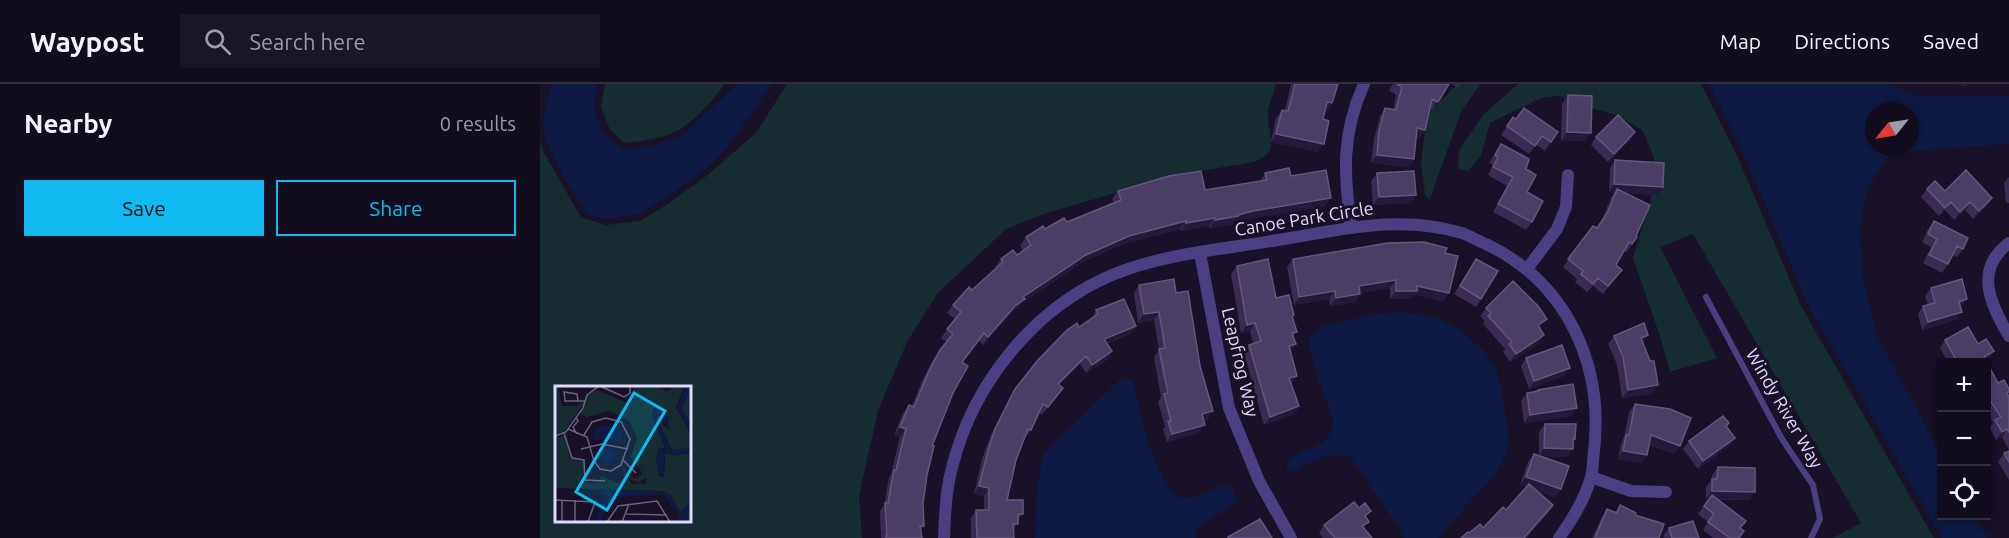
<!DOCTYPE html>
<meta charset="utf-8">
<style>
body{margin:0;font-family:Ubuntu,sans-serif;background:#1b1626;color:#f1f3f6}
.controls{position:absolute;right:18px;bottom:18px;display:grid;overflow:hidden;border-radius:0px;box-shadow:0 3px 9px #0003}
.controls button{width:54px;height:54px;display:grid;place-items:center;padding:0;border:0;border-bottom:2px solid #312d3b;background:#120d1d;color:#f1f3f6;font:30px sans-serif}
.compass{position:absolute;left:1325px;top:18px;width:54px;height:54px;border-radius:50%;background:#120d1d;box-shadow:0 3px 9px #0003;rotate:240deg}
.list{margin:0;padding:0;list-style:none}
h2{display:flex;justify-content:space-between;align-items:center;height:78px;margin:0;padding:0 24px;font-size:26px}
h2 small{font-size:20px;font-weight:400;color:#9c9ca4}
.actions{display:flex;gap:12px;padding:18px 24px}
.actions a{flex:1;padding:14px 0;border:2px solid #11bbf1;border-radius:0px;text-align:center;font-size:21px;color:#11bbf1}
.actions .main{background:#11bbf1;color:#111}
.icon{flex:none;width:33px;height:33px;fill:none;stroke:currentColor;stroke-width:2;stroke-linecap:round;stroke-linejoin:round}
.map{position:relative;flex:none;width:1469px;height:454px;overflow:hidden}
header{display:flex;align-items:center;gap:36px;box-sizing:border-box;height:84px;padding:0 30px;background:#120d1d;border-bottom:2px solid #312d3b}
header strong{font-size:28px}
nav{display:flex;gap:33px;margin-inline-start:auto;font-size:21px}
.search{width:420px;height:54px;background:#1b1626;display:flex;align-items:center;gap:15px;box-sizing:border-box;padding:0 21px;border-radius:0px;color:#9c9ca4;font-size:22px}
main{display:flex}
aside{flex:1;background:#120d1d}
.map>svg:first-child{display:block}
.green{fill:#152d30;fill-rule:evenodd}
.water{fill:#0e1a43;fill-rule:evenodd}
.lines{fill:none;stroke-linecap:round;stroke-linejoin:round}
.service{stroke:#4b3f83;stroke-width:6}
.minor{stroke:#4b3f83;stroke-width:12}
.wall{fill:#392b54}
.shaded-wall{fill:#24193a}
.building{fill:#4b3e66;stroke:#63567e;stroke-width:1.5}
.labels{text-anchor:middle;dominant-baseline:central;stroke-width:6;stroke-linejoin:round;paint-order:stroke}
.street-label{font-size:18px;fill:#e2d9fd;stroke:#181127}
.inset-road{fill:none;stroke:#69617d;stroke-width:1.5}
.view{fill:#11bbf1;fill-opacity:0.15;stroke:#11bbf1;stroke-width:3}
.inset-edge{fill:none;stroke:#e2d9fd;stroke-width:3}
</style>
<header>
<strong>Waypost</strong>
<div class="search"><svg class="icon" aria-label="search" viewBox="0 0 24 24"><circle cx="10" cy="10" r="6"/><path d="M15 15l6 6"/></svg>Search here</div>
<nav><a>Map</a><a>Directions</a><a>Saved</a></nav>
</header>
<main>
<aside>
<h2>Nearby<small>0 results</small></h2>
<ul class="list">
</ul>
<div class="actions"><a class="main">Save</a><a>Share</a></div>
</aside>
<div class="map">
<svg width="1469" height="454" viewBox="0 0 1469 454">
<rect width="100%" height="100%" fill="#181127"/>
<!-- green -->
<path class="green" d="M65,0H184C177,13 150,41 137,47C121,55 102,57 85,59L70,46L61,23Z
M247,0H736C734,9 729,19 728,28C726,51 743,66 714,78L637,91L507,129L466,145L398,209L367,258L338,327L319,412L322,454H0V56L4,69L41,133L66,141L100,137L129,119L169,90L216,49ZM16,304H150V438H16Z
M918,0H940L921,28L890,115L885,111L881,78L887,30Z
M978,0H1161L1199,76L1261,222L1394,454H1293L1321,439L1153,150L1120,163L1177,274L1130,288L1120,252L1093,174L1111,115L1114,73L1102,46L1077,31L1042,22L1019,12L1001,14L950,39L941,72L928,87L918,85L919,66L943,31Z"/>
<!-- water -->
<path class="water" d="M11,0H58C49,30 59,47 83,65L110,62L141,52L198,0H232L190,60L165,85L126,114L99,130L65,135L47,130C33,106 9,74 4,46C2,30 7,15 11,0Z
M1169,0H1349L1372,11L1469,12V60L1352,68L1337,88L1326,109L1320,145L1323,193L1336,250L1401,370L1402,432H1435L1447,454H1402L1267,219L1205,73ZM1334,27H1370V63H1334Z
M861,228L891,232L919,245L943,266L957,287L962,307L969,354L967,366L957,388L898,454H865L810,372C789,367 771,378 753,387H748L746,384L748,375L784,358L792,347L793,336L778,295L769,259L770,253L781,243L835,230Z
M581,295H590C599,309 599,327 604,343C608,359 625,411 642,414C655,416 673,405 685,400C694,404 696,409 697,418L656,445V454H495L497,404L503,372L517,356Z"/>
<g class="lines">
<!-- service -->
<path class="service" d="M1166,213L1242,355L1273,401L1280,435L1271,454"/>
<!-- minor -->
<path class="minor" d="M811,144C804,90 801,51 824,0
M1469,159C1433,186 1451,221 1469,252
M660,169L689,324L719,397L751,454
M987,185L1017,145L1026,123L1028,91
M1051,393L1091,407L1126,408
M404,454C405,429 406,404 413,380C434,299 494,224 572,191C622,170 684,165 738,156C801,146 859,130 922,149C930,152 938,157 946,160C1027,199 1064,280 1054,367C1053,375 1053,385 1051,393C1045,415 1032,436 1019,454"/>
</g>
<!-- wall -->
<path class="wall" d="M751,0H798L792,19L787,28L785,27L778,68L731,58L736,34L742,26H745Z
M853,0H909L892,26L890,25L879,54H876L874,75L869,83L831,79L834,55L840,32L845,24L853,26L856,11L849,6Z
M912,0H921L918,4Z
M1028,11L1045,57H1021L1022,20Z
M973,33L976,35L1018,48L1005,67L996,60L989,70L961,51Z
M1056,53L1090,56L1068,78L1051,61Z
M961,60L986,85L987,108L992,138L986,146L953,128L967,102L948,91L953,81L949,79Z
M1075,76L1117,111L1086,109L1092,160L1087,168L1084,167L1076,181V194L1063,210L1053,202L1047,208L1035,198L1037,195L1023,183L1053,142L1057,144L1062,136L1071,113L1074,109L1069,108L1070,84Z
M725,89L751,92L786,122L707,135L694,138L692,141L669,144V142L641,147L640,145L583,160L541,179L482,219L479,223L470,230L443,261L439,257L423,278L413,309L392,362L383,420L384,442L381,446L382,454H341L340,427L344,421L349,394L351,390L360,353L354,351L363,329L369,321L372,322L382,297L394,274L407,258L401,254L415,235L407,229L413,221L432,206L456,184L455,183L461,175L477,171L483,167L480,161L486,153L505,145L527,138L574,119L572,115L578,107L665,106L720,97Z
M837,89L876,111L870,119L833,121L831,97Z
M1469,93V119H1466L1464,99Z
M1387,105L1405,107L1447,122L1433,135L1425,126L1414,136L1405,126L1399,132L1381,113Z
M1394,137L1423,165L1417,173L1412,171L1408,180L1402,189L1383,179L1391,163L1382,158L1388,145Z
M905,169L903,218L874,210L871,215H850V204L820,209L815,218L790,222L789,215L754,221L747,183L753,175Z
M936,175L941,215L936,223L914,210Z
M697,182L736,214L752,233L757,248L753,252L756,260L750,268L757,292L751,300L759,322L754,330L724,341L704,269L709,261L713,259L710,247L701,249L691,190Z
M599,201L636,209L668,335L664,336L659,349L627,358L623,345L625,342L618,318L621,313L614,273L619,266L614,236L598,239L594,209Z
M1391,204L1422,223H1421L1416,236L1382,246L1378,230L1383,222L1388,221L1385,212Z
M946,224L1007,235L1000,244L999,259L970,278L963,268L965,265L943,240L945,237L940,232Z
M556,226L596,242L590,250L567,260L572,267L567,276L546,289L540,280L519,301L517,312L502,331L499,329L491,346L485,354L476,376L467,416L483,430L478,436L474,447V454H431V434L436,426H444V412L434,410L442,375L450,353L470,313L475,305L539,243L551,235Z
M1108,251L1103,259L1112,310L1082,314L1077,281L1068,260L1074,252Z
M1405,256L1438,260L1454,267L1448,276L1446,277L1458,299L1469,313V366L1462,353L1456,356L1450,344L1453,339L1446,327V279H1408L1400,264Z
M986,274L1030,284L1024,292L989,305L981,282Z
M998,306L1037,324L1031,332L984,339L981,317L987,309L996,308Z
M1095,320L1140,362L1134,370L1109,361L1107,371L1101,379L1078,375L1081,359L1084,353L1089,328Z
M1189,339L1187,343L1195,354L1189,362L1158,385L1143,365L1149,357Z
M1005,340L1035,355L1033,358L1027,373L1000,372L1021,405L1015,413L997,407L1013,421L1008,429L986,454H921L929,449L943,444L966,426L986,403L980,401L988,378L994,370L999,371V348Z
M1469,367V396L1458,378L1464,369Z
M1178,383L1215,408L1209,416H1179L1201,444L1199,454H1173L1163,446L1168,438L1158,430L1169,415H1166V403L1172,395V391Z
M1080,421L1095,431L1119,454H1052L1062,433L1067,425L1075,428Z
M826,434L824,445L832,454H783L779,449L784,441Z
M1129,444L1159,454H1124L1123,452Z"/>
<!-- shaded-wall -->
<path class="shaded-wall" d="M1413,0H1428L1426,3Z
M787,18L792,19L787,28L782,26Z
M877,44L885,46L879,54L871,52Z
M1027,48L1051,49L1045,57H1021Z
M1095,48L1090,56L1068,78L1074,70Z
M736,50L784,60L778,68L731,58Z
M837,71L874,75L869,83L831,79Z
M1074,100L1123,103L1117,111L1075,109L1077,105L1074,109L1069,108Z
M876,111L870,119L833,121L839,113Z
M791,114L786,122L707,135L694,138L692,141L669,144L675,136L713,127Z
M1452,114L1447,122L1433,135L1439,127Z
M1411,118L1405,126L1399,132L1405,124Z
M1430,118L1425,126L1414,136L1420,128Z
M675,134L669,142L641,147L646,139Z
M646,137L640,145L583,160L541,179L482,219L479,223L470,230L443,261L448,253L483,213L546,171L589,152Z
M856,196L850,204L813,210L819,202Z
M877,202L909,209L903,218L874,210L871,215H850L856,207Z
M795,207L789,215L754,221L759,213Z
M820,210L815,218L790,222L796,214Z
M1427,215L1422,223L1413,226L1419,218Z
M619,228L614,236L598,239L604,230Z
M1422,228L1416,236L1382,246L1388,238Z
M1007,235L1001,243L992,249L998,241Z
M715,239L710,247L701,249L707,241Z
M596,242L590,250L559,263L564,255Z
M1004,251L999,259L970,278L976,270Z
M1108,251L1103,259L1101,254Z
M756,260L750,268L749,262Z
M572,267L567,276L546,289L552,281Z
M1454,267L1448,276L1443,279L1444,273Z
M546,272L540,280L512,308L518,300Z
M1030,284L1024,292L989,305L994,297Z
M757,292L751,300L749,294Z
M1118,301L1112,310L1082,314L1088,306Z
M759,322L754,330L724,341L730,333Z
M1037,324L1031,332L984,339L990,331Z
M673,327L668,335L656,338L662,330Z
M665,341L659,349L627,358L632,350Z
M360,343L366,345L360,353L354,351Z
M1467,345L1462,353L1456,356L1462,348Z
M1111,351L1140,362L1134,370L1105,359Z
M1195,354L1189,362L1158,385L1163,377Z
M1004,364L1033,365L1027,373L999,372Z
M1083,367L1107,371L1101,379L1078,375Z
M986,393L1021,405L1015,413L980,401Z
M439,402L449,404L444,412L434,410Z
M1172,407L1215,408L1209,416L1166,415Z
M1013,421L1008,429L986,454H984Z"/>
<!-- building -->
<path class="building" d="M755,0H798L792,19L787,18L783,35L789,37L784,60L736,50L742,26L748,27Z
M857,0H909L898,18L892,15L885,46L877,44L874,75L837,71L839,47L845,24L856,26L862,3Z
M1028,11L1052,12L1051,49L1027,48Z
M984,24L1018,48L1011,58L1002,52L995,62L967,42L973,33L976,35Z
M1078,31L1095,48L1074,70L1056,53Z
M961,60L989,75L986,85L996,91L987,108L1003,117L992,138L958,120L973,93L953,83L958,73L955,71Z
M1075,76L1124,79L1123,103L1074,100Z
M749,84L751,92L786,86L791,114L713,127L698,131V132L675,136V134L646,139V137L589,152L546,171L483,213L485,215L475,222L448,253L444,249L422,278L428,282L413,309L392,362H394L387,391L383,420L384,442H380L382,454H346V451H347L345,419H348L354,386H356L366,345L360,343L369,321L374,323L388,289L400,266L413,250L407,245L421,228L413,221L429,203L432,206L463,178L461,175L473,166L477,171L491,161L486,153L503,142L505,145L524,134L527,138L581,116L578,107L629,92L661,87L665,106L727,96L725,89Z
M1426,86L1452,114L1439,127L1430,118L1420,128L1411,118L1405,124L1387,105L1395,97L1405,107Z
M874,87L876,111L839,113L837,89Z
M1077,105L1110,121L1096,152L1097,153L1092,160L1089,158L1076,181L1082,186L1068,202L1058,194L1053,200L1041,190L1043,187L1028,175L1053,142L1057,144L1068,128Z
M1394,137L1428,154L1423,165L1417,162L1408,180L1389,171L1397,155L1388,150Z
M884,158L907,164L905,169L918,172L909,209L877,202V207H856V196L819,202L820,210L796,214L795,207L759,213L753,175L848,159Z
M728,175L736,214L749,211L754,231L752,232L757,248L752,249L756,260L749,262L757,292L749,294L759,322L730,333L709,261L721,257L715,239L707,241L697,182Z
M936,175L958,187L941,215L920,202Z
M634,195L636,209L648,207L660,282L673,327L662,330L665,341L632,350L628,337H631L624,310L628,309L619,265L625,264L619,228L604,230L599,201Z
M1422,195L1427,215L1419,218L1422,228L1388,238L1383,222L1395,219L1391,204Z
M973,197L998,222L1007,235L998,241L1004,251L976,270L969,260L972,258L948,232L951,229L946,224Z
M584,215L596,242L564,255L572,267L552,281L546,272L518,300L523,304L508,323L503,320L491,346L488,345L476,376L467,416H483V430H478V440H473L474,454H437L436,426H449V404L439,402L448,367L455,345L475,305L498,276L527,246L537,239L539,243L558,230L556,226Z
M1104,239L1108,251L1101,254L1110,277H1114L1118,301L1088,306L1083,273L1074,252Z
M1428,243L1438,260L1446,255L1454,267L1444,273L1458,299L1464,296L1469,305V308L1467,309L1469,313V348L1467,345L1462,348L1455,336L1461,333L1451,318L1446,320V279H1418L1405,256Z
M1022,261L1030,284L994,297L986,274Z
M1033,300L1037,324L990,331L987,309L998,307V306Z
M1095,320L1130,325L1151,334L1140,362L1111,351L1107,371L1083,367L1086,351H1089Z
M1183,332L1189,339L1186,342L1195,354L1163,377L1149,357Z
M1005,340H1036L1035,355L1033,354V365L1004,364Z
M1469,367V378L1464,369Z
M994,370L1029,382L1021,405L986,393Z
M1178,383L1215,384V408L1172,407V395H1177Z
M989,400L1013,421L984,454H921L928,448L929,449L940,440L943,444L963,423L966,426Z
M1172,411L1206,437L1200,444L1204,447L1199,454H1190L1168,438L1174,430L1164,422Z
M814,418L819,424L825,419L831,427L825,432L829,438L822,442L832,454H795L784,441Z
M1080,421L1096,429L1095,431L1124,440L1119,454H1055L1067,425L1077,429Z
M720,435L732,454H688V453Z
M1153,437L1159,454H1132L1129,444Z"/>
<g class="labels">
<!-- street labels -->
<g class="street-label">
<text transform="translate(764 134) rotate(-9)">Canoe Park Circle</text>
<text transform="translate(701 278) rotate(77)">Leapfrog Way</text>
<text transform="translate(1245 324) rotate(60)">Windy River Way</text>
</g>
</g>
<!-- overview -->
<g transform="translate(15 302)">
<rect width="136" height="136" fill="#181127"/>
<path d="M0,0H3L7,20H22L30,15L10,45L0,48ZM79,0H102L111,6L119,1L108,0H129L121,21L136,49V62L117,64L101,32L107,29L108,40L115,44L112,27L99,22L97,29L110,62H104L101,72L104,90L109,91L110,68H136V136H127L116,109L108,105L0,102V52L11,49L15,73L29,75V97H54L45,94L46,90L64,98L70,92L68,84L77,98H91V92L83,96L76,94L67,80L79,93L88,88L76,71L82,51L74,35L54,25L33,31L25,29L31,11L41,4L71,16L78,8ZM135,0H137L136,38L127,23Z" fill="#152d30"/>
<path d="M130,0H134V7L127,23L136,39V47L122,21ZM99,23L111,28L115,43L111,41L107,28H102L101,32L116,64L136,62V66L120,70L110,67L108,90L102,84V72L104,62L109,65L111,62L98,35ZM54,39L65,44L67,53H38L40,42ZM54,61L63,68L53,78L47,76L43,66L53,65ZM0,102L105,105L114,108L125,125L134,117L136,120L131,136H124V129L108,108L68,111L55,117L45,136H41L50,110L41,105Z" fill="#0e1a43"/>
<path class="inset-road" d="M45,0L69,11L75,7V0M23,15L22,8L9,6L10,14V15H30M21,31L23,35L18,41L22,48M13,43L32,51L39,75L45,83L56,85L66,79L75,53L66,36L51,32L37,36L29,49M9,47L17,72L29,74L30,94L50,95M0,50L11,46L28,22L32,9L44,0M26,63L47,58L73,63M68,74L81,87M0,114L40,116L33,136M7,114V136M20,114V136M71,128L112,129M52,136L63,120L102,115L115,136M67,136L74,118"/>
<path class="view" d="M79,7L110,25L52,124L21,106Z"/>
<rect width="136" height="136" class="inset-edge"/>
</g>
</svg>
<div class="controls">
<button>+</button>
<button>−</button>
<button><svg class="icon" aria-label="locate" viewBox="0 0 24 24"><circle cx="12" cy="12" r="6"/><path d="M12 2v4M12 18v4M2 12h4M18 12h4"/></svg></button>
</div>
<svg class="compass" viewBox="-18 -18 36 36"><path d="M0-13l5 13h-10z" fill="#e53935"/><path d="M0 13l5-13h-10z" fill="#9c9ca4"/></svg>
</div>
</main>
